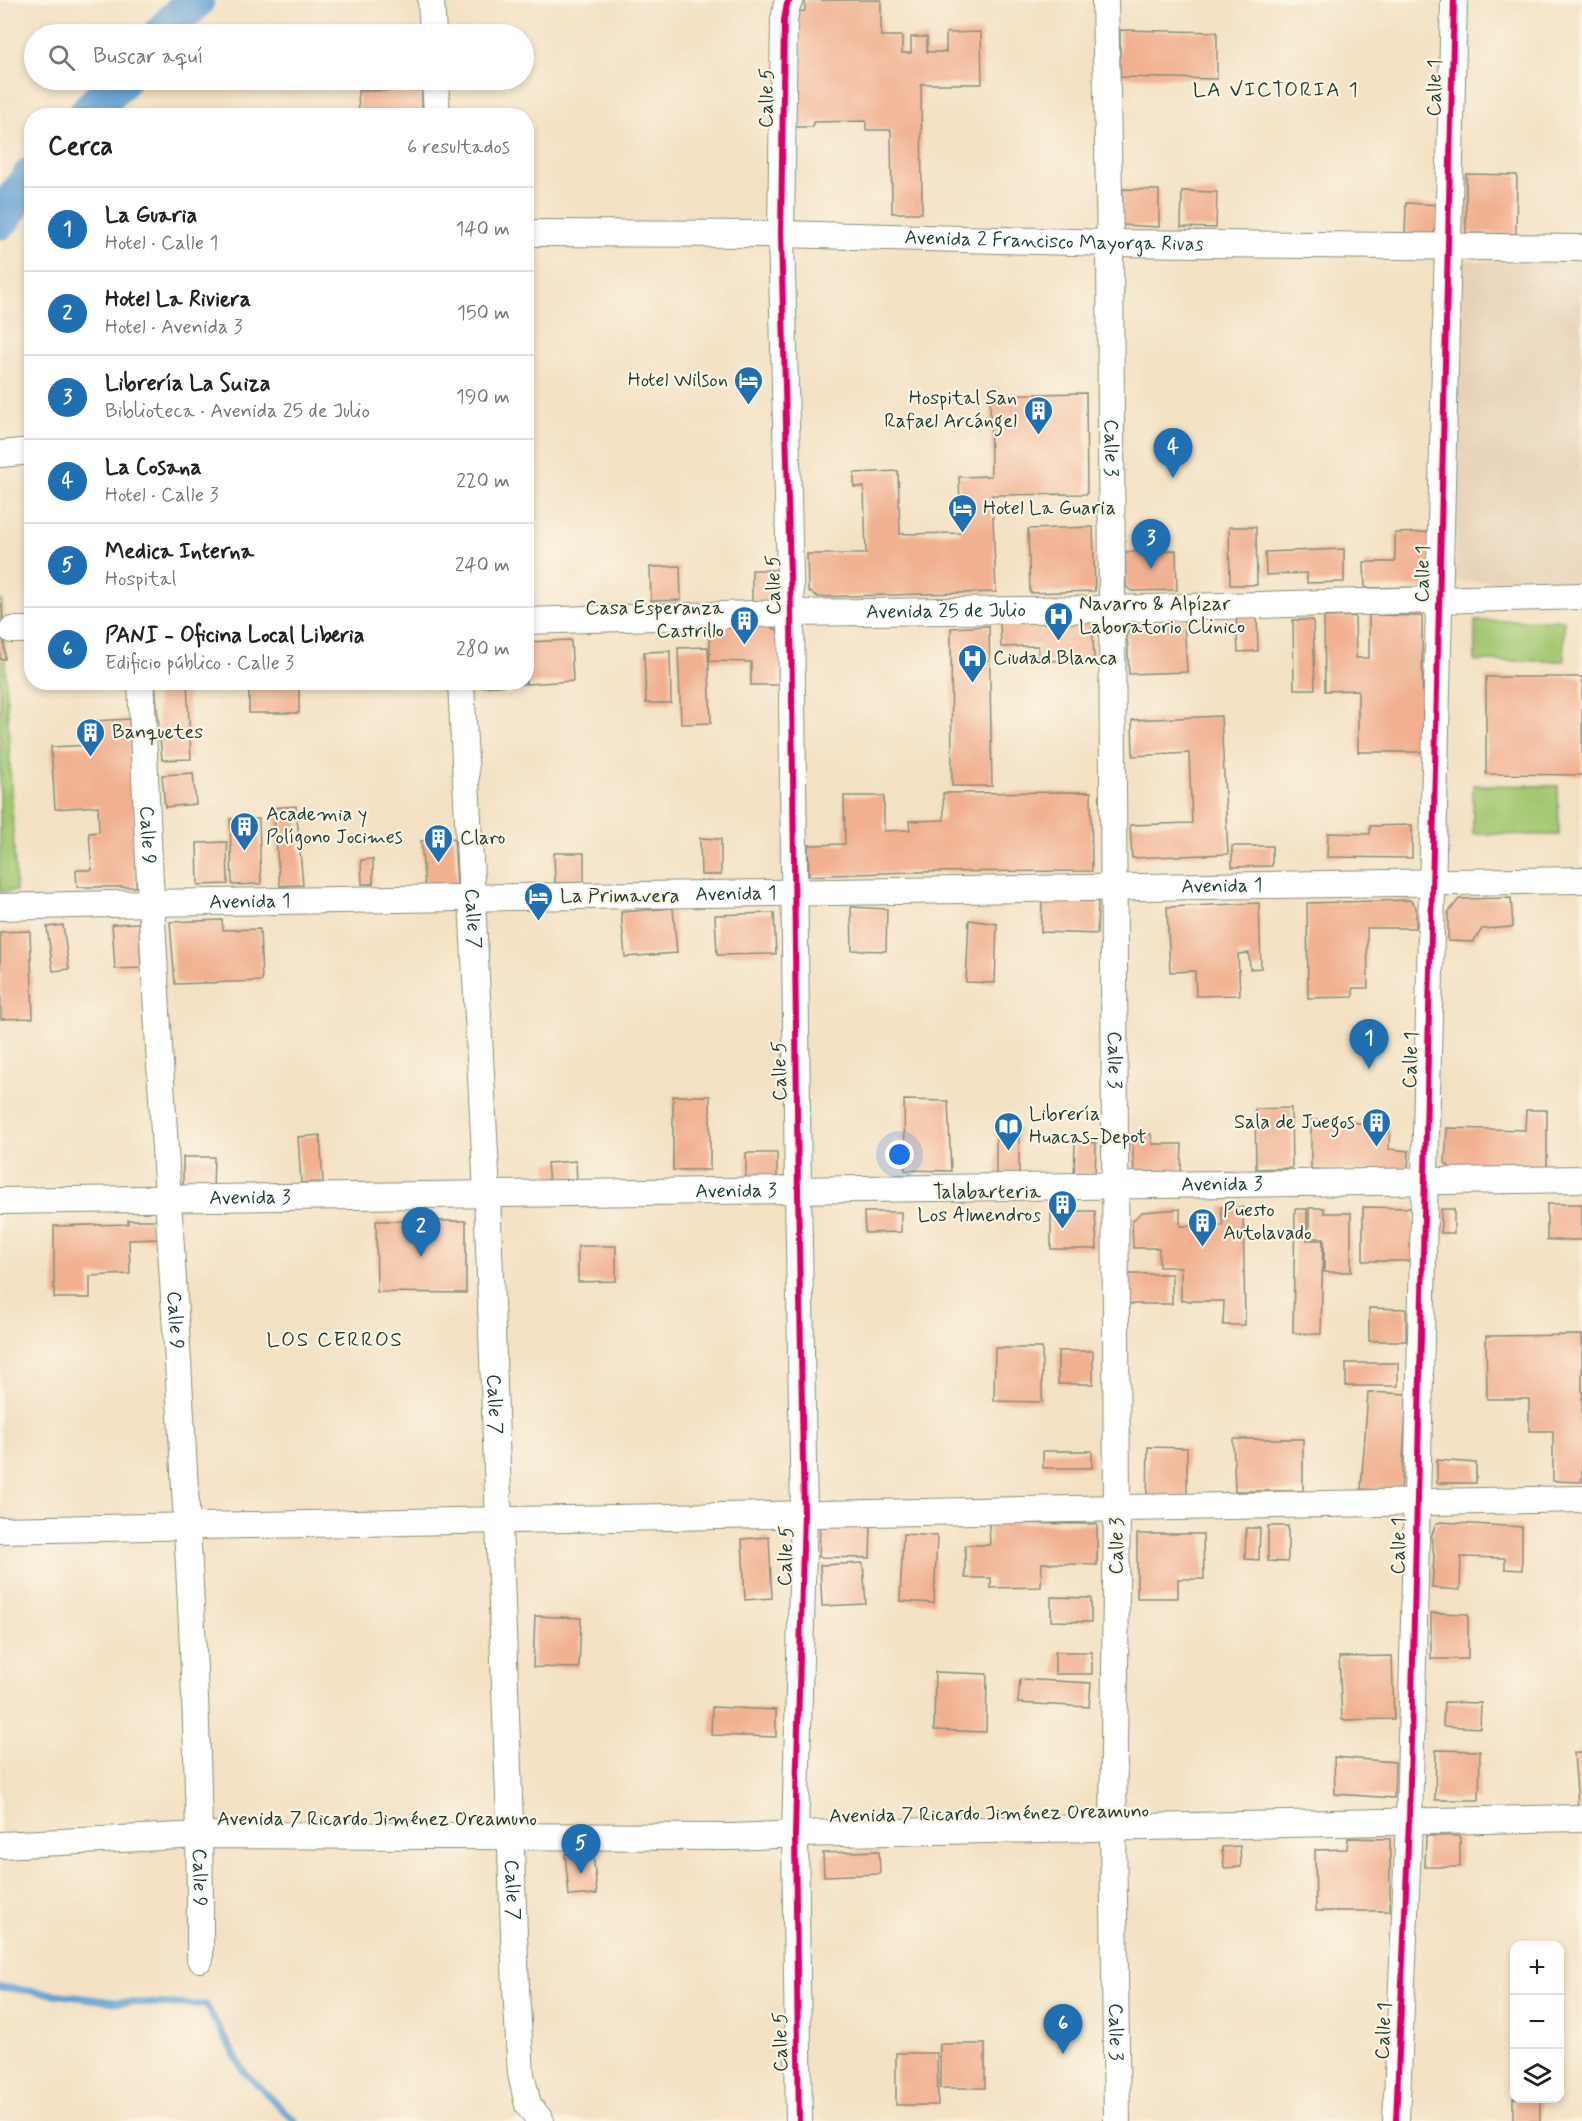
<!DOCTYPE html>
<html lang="es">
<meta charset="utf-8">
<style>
body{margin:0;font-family:Mynerve,sans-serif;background:#f2f2f2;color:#222}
.controls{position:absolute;right:18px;bottom:18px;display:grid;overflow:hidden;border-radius:12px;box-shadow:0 3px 9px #0003}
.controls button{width:54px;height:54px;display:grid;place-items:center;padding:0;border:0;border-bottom:2px solid #e0e0e0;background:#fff;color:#222;font:30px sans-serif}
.you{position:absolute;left:900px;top:1155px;width:21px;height:21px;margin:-15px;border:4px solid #fff;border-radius:50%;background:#1a73e8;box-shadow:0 0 0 9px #1a73e833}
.badge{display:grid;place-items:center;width:39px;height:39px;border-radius:50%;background:#1f6fb2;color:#fff;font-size:20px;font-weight:700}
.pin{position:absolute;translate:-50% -50px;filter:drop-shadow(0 2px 3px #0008)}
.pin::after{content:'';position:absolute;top:32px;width:21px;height:18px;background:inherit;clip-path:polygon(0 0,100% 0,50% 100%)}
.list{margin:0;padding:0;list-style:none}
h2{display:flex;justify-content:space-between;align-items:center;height:78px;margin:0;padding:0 24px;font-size:26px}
h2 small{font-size:20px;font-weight:400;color:#767676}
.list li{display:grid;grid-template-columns:39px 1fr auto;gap:18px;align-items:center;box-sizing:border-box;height:84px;padding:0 24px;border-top:2px solid #e0e0e0}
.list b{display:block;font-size:22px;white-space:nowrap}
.list p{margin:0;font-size:20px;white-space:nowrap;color:#767676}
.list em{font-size:20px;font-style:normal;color:#767676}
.icon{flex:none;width:33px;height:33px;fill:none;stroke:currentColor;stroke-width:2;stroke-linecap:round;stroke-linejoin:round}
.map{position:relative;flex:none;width:1582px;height:2121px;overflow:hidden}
.search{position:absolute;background:#fff;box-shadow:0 3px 9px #0003;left:24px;top:24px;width:510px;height:66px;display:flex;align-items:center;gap:15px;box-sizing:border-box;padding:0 21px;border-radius:33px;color:#767676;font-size:22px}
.panel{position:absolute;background:#fff;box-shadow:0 3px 9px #0003;left:24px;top:108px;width:510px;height:582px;border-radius:24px}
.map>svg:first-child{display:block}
.built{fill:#e6d1b6}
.green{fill:#a3c871;stroke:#618252;stroke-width:1.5}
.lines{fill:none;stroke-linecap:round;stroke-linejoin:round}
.stream{stroke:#64a0d4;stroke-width:7}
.river{stroke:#64a0d4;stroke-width:39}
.building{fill:#f1b191}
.minor-casing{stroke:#898f7c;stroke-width:28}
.minor{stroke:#fff;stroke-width:26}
.cycleway-casing{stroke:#fcf5e5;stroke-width:10}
.cycleway{stroke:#d6006c;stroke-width:6}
.labels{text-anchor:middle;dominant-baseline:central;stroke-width:4.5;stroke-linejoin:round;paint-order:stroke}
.street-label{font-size:20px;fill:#1f3d34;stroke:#fcf5e5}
.poi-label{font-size:20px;fill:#1f3d34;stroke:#fcf5e5;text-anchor:start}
.neighbourhood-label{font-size:21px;letter-spacing:1.5px;fill:#1f3d34;stroke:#fcf5e5}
</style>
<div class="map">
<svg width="1582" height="2121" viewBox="0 0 1582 2121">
<rect width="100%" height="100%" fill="#fcf5e5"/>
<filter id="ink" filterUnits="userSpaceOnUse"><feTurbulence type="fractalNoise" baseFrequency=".0167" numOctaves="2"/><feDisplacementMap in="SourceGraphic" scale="12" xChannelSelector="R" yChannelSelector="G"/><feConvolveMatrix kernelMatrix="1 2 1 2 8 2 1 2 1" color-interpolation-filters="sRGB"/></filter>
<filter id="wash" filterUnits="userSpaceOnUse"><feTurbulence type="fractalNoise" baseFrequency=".008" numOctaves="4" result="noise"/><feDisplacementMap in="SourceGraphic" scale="24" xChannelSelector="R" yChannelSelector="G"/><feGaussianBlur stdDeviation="1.35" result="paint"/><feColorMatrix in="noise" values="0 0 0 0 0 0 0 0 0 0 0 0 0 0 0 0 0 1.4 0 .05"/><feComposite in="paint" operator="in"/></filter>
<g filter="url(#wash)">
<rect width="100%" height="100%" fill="#f3e1c3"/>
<!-- built -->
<path class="built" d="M1463,260L1582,263V488L1580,584L1455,581Z"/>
<!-- green -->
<path class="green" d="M0,600H2L16,891L0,892Z
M1564,620V661H1475V621Z
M1473,785L1558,786L1559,835L1473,834Z"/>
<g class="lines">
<!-- stream -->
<path class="stream" d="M0,1987L114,2002L206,2005L244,2072L295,2121"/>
<!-- river -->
<path class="river" d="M162,34L195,0
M86,116L120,80
M0,220L32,176"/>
</g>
<g id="blocks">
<!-- building -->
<path class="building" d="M805,0H881V36H902V53H911V37H927V52H946V33L981,32L982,84H921L922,213H892L891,130H866V121L813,122V127H795L793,12L805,11Z
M1120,30L1217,32V79L1120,77Z
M422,90V116H359L358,91Z
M1466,174L1517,175L1516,234L1466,233Z
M1123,189L1159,190V227L1122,225Z
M1182,191L1217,192L1216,228L1181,227Z
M1406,203L1440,205L1437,229L1433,233L1405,234Z
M1086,393L1087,494L992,495L996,592L818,597L808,591L807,554H866L864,487H854V473L898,471L900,534L961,533L959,477L991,476L990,395Z
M1093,527L1095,591L1030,593L1028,529Z
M1229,527H1256L1257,585H1230Z
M1429,532L1430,587L1365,588L1364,562H1395V533Z
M1344,549V582L1307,583V573L1266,575L1265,552Z
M1176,550L1177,590L1132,591L1126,587L1125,552Z
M680,566L681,600L651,601L650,567Z
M752,570H778V604L752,603Z
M0,604H2L5,659H0Z
M1236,615H1257L1258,651L1238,652Z
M1369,615L1422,616L1423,752H1358V690L1325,691L1324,617L1355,616L1356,658H1369Z
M1184,619L1187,672L1129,674L1127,634L1134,621Z
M1092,620L1094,660L1038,661V646L1001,647L1000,623Z
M1293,620H1313L1315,689H1294Z
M710,622L764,623L779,631V685H751V662L710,661Z
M989,626L992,786H952L951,628Z
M571,640L573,681L526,684V642Z
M708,647L711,723L681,724L678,648Z
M670,651L671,703H646L644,652Z
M1486,677H1582V775L1486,774Z
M187,682L191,759L162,760L155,684Z
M249,682H299V713H249Z
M481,682H526V684L482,687Z
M1221,716L1228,854L1132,858L1130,825L1192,823L1189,753L1133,756L1132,720Z
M129,719L137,862L136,887H77L76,870H92L89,833L99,832L98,806L55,809L51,747L94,745L92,721Z
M193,773L196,804L165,807L162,775Z
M1091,792L1092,871L911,872L809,876L808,845L845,844L844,796H884V831L910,830L909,821L944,820L943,793Z
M296,806L303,885L280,886L273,808Z
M230,819H259L261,884L232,885Z
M1412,825V858L1327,857L1328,833L1370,834V826Z
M454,838L457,885L425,888L421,841Z
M700,838L721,839V875H701Z
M227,842L228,884L198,885L197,843Z
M1232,846H1272V866L1232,867Z
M554,853H584V883H555Z
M373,859V884H362L361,860Z
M1511,898L1513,927L1482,929L1473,942L1448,941V913L1459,899Z
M1042,900L1098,901L1097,934L1041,932Z
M1410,900L1416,907V928H1367L1368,988H1353V997L1308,998L1307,903Z
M1259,903L1261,968L1250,969L1249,953L1238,954L1240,995L1196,996L1195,971L1170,972L1167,907Z
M851,907L887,909L886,951L852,950Z
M673,908L677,953L625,957L621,912Z
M774,913L776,954L717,955L715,915Z
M222,920L223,930L260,929L262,981L175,984L170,922Z
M969,920L997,924L995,983L966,982Z
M139,923L141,968L115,969L112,924Z
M63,925L69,969L53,971L47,927Z
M30,931L33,1018L1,1019L0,932Z
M673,1096H710V1170H673Z
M904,1100L948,1101L951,1171L905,1170Z
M1291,1108L1292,1168L1256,1169L1255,1109Z
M1526,1110H1547V1171L1452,1169L1445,1163L1447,1128L1525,1130Z
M1311,1120L1390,1125L1389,1149L1409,1151L1408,1173L1311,1169Z
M996,1128H1019V1175L996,1176Z
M1132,1134H1151L1152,1144H1182L1181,1172H1134Z
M320,1135L323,1182L301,1183L298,1137Z
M1075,1142L1096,1143L1095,1183L1074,1182Z
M746,1153H777V1176L767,1185H746Z
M183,1157H214L213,1192L183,1191Z
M576,1161L577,1182L549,1183L547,1163Z
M1547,1204H1582V1240H1547Z
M1221,1207H1243L1245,1325H1223L1224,1301H1181V1267H1159V1248H1133L1132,1221L1142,1212L1180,1209V1226H1223Z
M1363,1207L1413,1208L1412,1261H1363Z
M1309,1208H1324V1213H1351V1272H1324V1238H1309Z
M1295,1209H1307V1240H1323L1321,1334L1293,1333Z
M1441,1209H1454V1233H1441Z
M1051,1211H1095L1097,1249H1051Z
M864,1212H901V1232L865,1233Z
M128,1220H157L158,1239L129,1240L130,1274L90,1276V1298H54V1226L128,1224Z
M376,1221H466V1293L377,1292Z
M578,1246H616V1281L578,1282Z
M1127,1274H1172V1304H1127Z
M1369,1308L1406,1309V1341H1369Z
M1582,1335V1482L1553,1481V1431H1529V1399H1487L1486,1336Z
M995,1348H1042V1402L994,1401Z
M1058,1351H1093V1384H1058Z
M1346,1363H1398V1386H1346Z
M1368,1392L1407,1394L1401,1492L1361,1489Z
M1233,1439H1303V1491H1235Z
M1148,1447L1187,1448V1500H1147Z
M1043,1451H1092V1468H1043Z
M1437,1460L1476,1463V1483H1437Z
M1440,1522L1522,1527V1570L1505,1569V1558L1461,1557L1460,1590L1432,1588L1434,1556L1431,1537L1436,1524Z
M820,1523L871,1525L870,1558L819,1557Z
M989,1523L1097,1524V1565L1042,1563L1041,1587L991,1588V1578H965V1545H990Z
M1268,1526H1288V1562L1268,1561Z
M1246,1528H1260L1259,1560L1245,1559Z
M903,1534L937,1536L934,1603L900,1601Z
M1137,1534H1203L1204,1579H1178V1598H1137Z
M769,1537L772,1598L745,1600L742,1539Z
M863,1563L866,1604L822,1606L820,1565Z
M1051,1597L1091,1598V1622L1051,1621Z
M1431,1613L1468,1614V1659H1431Z
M535,1616L581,1618L579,1668L533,1667Z
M1055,1652H1092V1674H1055Z
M1392,1656L1394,1719L1342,1720L1339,1657Z
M935,1672L987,1674L986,1732L934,1730Z
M1020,1679L1091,1683L1089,1707L1018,1703Z
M1444,1702L1481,1703L1480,1728L1443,1726Z
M712,1707L776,1710V1737L711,1735Z
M1436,1750L1480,1751L1479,1800H1435Z
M1574,1753H1582V1806H1578Z
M1334,1757L1395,1762L1394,1798L1335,1794Z
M1426,1836H1460V1867H1425Z
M1348,1838L1390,1839V1911H1316L1315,1850L1347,1849Z
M1240,1846L1241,1867L1224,1868L1222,1847Z
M879,1851L880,1874L824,1876L823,1853Z
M593,1852L597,1894L569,1896L565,1854Z
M940,2044H985V2088H940Z
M896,2053H937L938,2105H896Z
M1513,2098H1540V2121H1513Z"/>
</g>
</g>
<g filter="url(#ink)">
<use href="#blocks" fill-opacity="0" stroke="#898f7c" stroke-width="1.5"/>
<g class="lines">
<defs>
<g id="minor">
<path d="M431,0L433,34"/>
<path d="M790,0L787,4L784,20L781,234L791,613L798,1190L804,1514L795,1834L799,2121"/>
<path id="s1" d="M1105,0L1110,243L1117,1508L1113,1828L1117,2121"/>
<path d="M435,80L437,116"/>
<path id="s2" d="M526,233L781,234L1110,243L1582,248"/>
<path d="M0,454L32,451"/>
<path id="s3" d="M526,621L791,613L1112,609L1582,596"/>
<path d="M12,630H32"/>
<path id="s4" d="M141,682C150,909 164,1136 178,1362C189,1561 201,1760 200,1959"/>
<path id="s5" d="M461,682L487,1194L516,1988L521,2074L528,2105L541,2121"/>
<path id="s6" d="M0,907L150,903L1582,880"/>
<path id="s7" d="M0,1201L1582,1179"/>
<path d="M0,1530L1582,1499"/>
<path d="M0,1845L201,1835L733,1837L795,1834L1582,1818"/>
<path d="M1396,2121L1409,1822L1454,0"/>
</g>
</defs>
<!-- minor casing -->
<use href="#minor" class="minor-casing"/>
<!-- minor -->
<use href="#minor" class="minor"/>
<defs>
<path id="cycleway" d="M790,0L787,4L784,20L781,234L791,613L798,1190L804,1514L795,1834L799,2121
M1396,2121L1409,1822L1454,0"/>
</defs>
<!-- cycleway casing -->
<use href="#cycleway" class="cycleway-casing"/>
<!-- cycleway -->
<use href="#cycleway" class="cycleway"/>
</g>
</g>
<!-- icons -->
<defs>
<symbol id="hotel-pin" viewBox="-11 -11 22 30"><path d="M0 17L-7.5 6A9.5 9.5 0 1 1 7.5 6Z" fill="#1f6fb2" stroke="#fcf5e5"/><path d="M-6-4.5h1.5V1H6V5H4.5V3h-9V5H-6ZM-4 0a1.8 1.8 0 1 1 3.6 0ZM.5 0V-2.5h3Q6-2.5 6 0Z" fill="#fff"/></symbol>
<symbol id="building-pin" viewBox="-11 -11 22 30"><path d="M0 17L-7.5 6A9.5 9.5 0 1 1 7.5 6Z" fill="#1f6fb2" stroke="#fcf5e5"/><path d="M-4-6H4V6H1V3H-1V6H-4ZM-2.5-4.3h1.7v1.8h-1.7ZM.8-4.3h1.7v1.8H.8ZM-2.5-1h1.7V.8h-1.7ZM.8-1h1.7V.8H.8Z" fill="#fff"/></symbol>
<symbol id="hospital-pin" viewBox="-11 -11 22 30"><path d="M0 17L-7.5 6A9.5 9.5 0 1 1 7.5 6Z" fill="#1f6fb2" stroke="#fcf5e5"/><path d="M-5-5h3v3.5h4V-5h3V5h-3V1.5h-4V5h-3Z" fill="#fff"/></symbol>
<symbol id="library-pin" viewBox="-11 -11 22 30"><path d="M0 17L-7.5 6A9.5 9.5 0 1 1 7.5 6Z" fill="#1f6fb2" stroke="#fcf5e5"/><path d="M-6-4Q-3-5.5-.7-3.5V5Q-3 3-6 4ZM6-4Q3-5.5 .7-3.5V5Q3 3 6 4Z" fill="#fff"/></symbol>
</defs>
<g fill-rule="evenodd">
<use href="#hotel-pin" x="732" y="364" width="33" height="45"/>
<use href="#building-pin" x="1022" y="394" width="33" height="45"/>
<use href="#hotel-pin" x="946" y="492" width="33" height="45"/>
<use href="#hospital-pin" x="1042" y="600" width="33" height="45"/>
<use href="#building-pin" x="728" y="604" width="33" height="45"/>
<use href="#hospital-pin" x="956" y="642" width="33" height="45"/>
<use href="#building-pin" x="74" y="716" width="33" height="45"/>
<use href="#building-pin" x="228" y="810" width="33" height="45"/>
<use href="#building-pin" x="422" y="822" width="33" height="45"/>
<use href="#hotel-pin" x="522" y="880" width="33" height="45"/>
<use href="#building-pin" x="1360" y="1106" width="33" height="45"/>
<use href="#library-pin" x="992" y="1110" width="33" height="45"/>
<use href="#building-pin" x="1046" y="1188" width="33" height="45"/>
<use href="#building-pin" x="1186" y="1206" width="33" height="45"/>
</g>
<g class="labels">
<!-- street labels -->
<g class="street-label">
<text transform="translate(1435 88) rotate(-89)">Calle 1</text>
<text transform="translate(767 98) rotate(-89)">Calle 5</text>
<text stroke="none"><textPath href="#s2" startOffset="528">Avenida 2 Francisco Mayorga Rivas</textPath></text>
<text stroke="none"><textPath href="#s1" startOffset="448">Calle 3</textPath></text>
<text transform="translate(1423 574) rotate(-89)">Calle 1</text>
<text transform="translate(774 585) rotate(-91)">Calle 5</text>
<text stroke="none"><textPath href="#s3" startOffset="420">Avenida 25 de Julio</textPath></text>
<text stroke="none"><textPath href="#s4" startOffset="153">Calle 9</textPath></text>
<text stroke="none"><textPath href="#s6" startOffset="1222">Avenida 1</textPath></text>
<text stroke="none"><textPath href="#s6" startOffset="736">Avenida 1</textPath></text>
<text stroke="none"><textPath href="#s6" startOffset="250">Avenida 1</textPath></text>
<text stroke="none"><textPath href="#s5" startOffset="237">Calle 7</textPath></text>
<text stroke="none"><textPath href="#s1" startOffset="1060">Calle 3</textPath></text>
<text transform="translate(1411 1060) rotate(-88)">Calle 1</text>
<text transform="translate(780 1071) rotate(-91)">Calle 5</text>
<text stroke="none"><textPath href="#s7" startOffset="1222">Avenida 3</textPath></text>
<text stroke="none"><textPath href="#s7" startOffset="736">Avenida 3</textPath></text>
<text stroke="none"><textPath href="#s7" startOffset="250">Avenida 3</textPath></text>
<text stroke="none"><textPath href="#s4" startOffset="639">Calle 9</textPath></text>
<text stroke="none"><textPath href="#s5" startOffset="723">Calle 7</textPath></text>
<text transform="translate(1117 1546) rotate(-89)">Calle 3</text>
<text transform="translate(1399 1546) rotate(-89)">Calle 1</text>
<text transform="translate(786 1556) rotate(-88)">Calle 5</text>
<text transform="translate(989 1814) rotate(-1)">Avenida 7 Ricardo Jiménez Oreamuno</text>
<text x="377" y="1819">Avenida 7 Ricardo Jiménez Oreamuno</text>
<text stroke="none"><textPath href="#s4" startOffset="1197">Calle 9</textPath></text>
<text stroke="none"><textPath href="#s5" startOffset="1209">Calle 7</textPath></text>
<text transform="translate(1384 2031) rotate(-87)">Calle 1</text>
<text stroke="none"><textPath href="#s1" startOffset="2032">Calle 3</textPath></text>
<text transform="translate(781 2042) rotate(-91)">Calle 5</text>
</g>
<!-- poi labels -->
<g class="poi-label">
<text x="728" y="380" text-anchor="end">Hotel Wilson</text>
<text x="1017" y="398" text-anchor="end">Hospital San<tspan x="1017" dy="23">Rafael Arcángel</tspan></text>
<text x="983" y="508">Hotel La Guaria</text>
<text x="1079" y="604">Navarro &amp; Alpízar<tspan x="1079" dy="23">Laboratorio Clinico</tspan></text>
<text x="724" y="608" text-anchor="end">Casa Esperanza<tspan x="724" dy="23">Castrillo</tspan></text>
<text x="993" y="658">Ciudad Blanca</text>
<text x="112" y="732">Banquetes</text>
<text x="266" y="814">Academia y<tspan x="266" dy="23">Polígono Jocimes</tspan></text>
<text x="460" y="838">Claro</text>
<text x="560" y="896">La Primavera</text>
<text x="1029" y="1114">Librería<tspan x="1029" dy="23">Huacas-Depot</tspan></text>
<text x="1355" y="1122" text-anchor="end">Sala de Juegos</text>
<text x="1041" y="1192" text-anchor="end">Talabarteria<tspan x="1041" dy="23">Los Almendros</tspan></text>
<text x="1223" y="1210">Puesto<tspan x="1223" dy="23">Autolavado</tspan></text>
</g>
<!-- neighbourhood labels -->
<g class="neighbourhood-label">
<text x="1276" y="90">LA VICTORIA 1</text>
<text x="335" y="1340">LOS CERROS</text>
</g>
</g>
</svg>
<div class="controls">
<button>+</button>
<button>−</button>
<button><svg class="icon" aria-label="layers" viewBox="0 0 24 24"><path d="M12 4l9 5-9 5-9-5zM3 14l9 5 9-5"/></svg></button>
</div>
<div class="you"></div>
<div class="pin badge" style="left:1369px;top:1069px">1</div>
<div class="pin badge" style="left:421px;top:1257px">2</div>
<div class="pin badge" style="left:1151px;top:569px">3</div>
<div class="pin badge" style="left:1173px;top:478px">4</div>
<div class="pin badge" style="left:581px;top:1874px">5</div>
<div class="pin badge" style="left:1063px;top:2054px">6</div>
<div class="search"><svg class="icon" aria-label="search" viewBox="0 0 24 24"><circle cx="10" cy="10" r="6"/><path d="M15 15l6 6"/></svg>Buscar aquí</div>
<section class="panel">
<h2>Cerca<small>6 resultados</small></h2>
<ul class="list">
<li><span class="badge">1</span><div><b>La Guaria</b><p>Hotel · Calle 1</p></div><em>140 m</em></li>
<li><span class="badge">2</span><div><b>Hotel La Riviera</b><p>Hotel · Avenida 3</p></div><em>150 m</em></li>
<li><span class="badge">3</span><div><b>Librería La Suiza</b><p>Biblioteca · Avenida 25 de Julio</p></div><em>190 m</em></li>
<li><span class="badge">4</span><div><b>La Cosana</b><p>Hotel · Calle 3</p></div><em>220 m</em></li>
<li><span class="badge">5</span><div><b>Medica Interna</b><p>Hospital</p></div><em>240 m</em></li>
<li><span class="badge">6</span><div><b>PANI - Oficina Local Liberia</b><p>Edificio público · Calle 3</p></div><em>280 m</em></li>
</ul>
</section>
</div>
